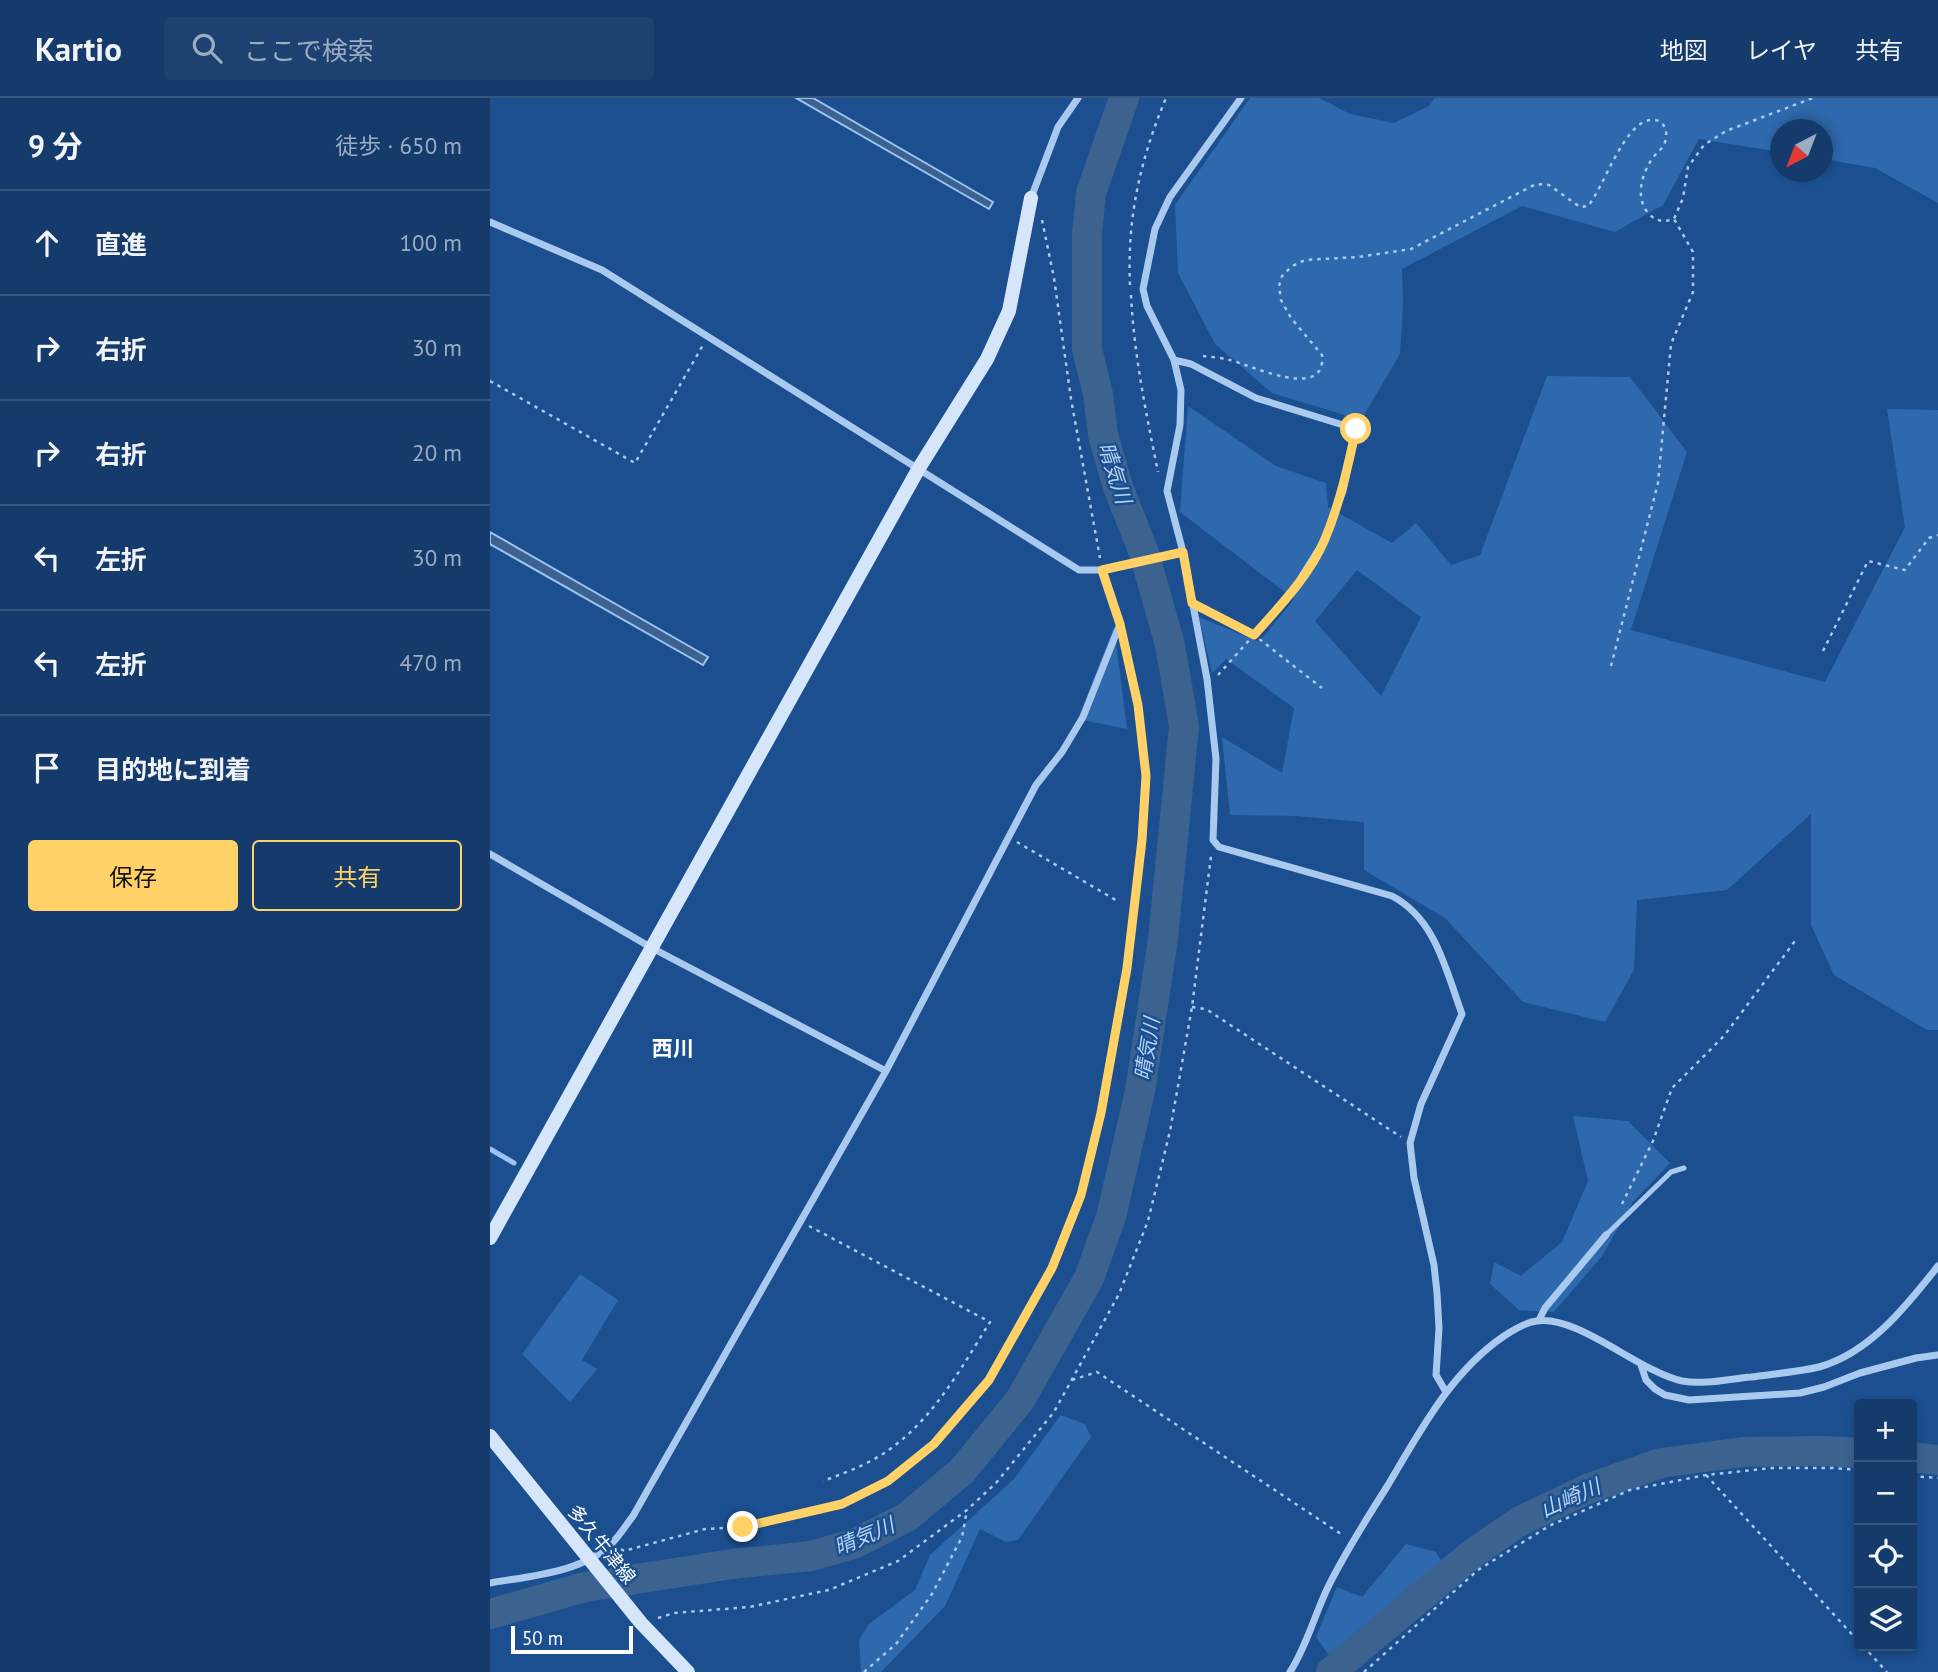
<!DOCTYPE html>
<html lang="ja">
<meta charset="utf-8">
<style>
body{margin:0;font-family:"PT Sans","Noto Sans JP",sans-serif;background:#1d4271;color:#f1f3f6}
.controls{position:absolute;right:21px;bottom:21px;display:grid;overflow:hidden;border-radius:7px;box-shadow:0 4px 10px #0003}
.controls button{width:63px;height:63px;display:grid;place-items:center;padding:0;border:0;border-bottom:2px solid #33557e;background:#143b6b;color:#f1f3f6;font:35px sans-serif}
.compass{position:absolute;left:1280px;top:21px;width:63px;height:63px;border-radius:50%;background:#143b6b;box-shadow:0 4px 10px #0003;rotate:222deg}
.scale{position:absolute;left:21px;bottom:18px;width:122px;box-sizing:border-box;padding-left:7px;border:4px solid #fff;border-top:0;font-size:19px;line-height:24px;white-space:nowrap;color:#fff;-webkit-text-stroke:5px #1b4f8f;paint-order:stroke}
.stop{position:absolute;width:21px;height:21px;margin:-16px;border:5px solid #ffd166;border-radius:50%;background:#fff}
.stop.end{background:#ffd166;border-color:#fff;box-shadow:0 2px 7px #0008}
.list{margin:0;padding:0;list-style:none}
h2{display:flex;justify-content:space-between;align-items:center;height:91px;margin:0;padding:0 28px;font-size:30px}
h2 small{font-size:23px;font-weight:400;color:#9dadc1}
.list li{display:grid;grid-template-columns:46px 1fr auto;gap:21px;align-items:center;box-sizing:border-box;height:105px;padding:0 28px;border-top:2px solid #33557e}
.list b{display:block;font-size:26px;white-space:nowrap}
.list em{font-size:23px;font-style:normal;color:#9dadc1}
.actions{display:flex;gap:14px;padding:21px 28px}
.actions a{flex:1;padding:16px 0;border:2px solid #ffd166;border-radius:7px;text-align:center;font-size:24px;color:#ffd166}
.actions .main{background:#ffd166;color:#111}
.icon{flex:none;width:38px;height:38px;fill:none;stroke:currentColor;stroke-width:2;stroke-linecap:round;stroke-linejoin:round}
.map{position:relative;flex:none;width:1448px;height:1574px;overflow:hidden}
header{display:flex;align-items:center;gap:42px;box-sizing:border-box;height:98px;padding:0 35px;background:#143b6b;border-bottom:2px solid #33557e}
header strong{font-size:33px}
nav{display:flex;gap:38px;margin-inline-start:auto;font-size:24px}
.search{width:490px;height:63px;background:#1d4271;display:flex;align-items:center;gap:18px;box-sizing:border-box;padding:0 24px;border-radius:7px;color:#9dadc1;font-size:26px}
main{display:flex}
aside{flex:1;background:#143b6b}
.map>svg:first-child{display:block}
.green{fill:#2e69ad;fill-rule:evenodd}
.water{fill:#3c6290;stroke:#9cc4f0;stroke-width:2}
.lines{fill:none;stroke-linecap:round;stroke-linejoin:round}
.stream{stroke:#9cc4f0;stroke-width:5}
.river{stroke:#3c6290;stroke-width:30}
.path{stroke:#a9c9ee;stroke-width:2.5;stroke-dasharray:3.5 5;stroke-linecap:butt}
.lane{stroke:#a9c9ee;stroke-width:5}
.street{stroke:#a9c9ee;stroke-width:7}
.secondary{stroke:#d6e6fa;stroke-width:14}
.route{stroke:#ffd166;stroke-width:9}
.labels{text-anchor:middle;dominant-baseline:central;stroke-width:5;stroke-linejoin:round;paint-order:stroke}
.street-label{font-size:19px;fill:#fff;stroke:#1b4f8f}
.water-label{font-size:21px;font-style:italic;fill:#b5d3f5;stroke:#1b4f8f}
.neighbourhood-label{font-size:21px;font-weight:bold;fill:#fff;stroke:#1b4f8f}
</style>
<header>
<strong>Kartio</strong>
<div class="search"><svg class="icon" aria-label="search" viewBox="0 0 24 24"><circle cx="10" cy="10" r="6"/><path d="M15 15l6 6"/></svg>ここで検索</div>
<nav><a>地図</a><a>レイヤ</a><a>共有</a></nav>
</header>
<main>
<aside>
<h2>9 分<small>徒歩 · 650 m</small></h2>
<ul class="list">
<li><svg class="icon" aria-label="ahead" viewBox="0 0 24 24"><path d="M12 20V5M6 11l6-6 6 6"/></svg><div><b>直進</b></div><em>100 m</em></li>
<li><svg class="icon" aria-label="right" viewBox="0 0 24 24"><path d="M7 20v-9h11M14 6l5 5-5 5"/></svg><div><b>右折</b></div><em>30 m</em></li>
<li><svg class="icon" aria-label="right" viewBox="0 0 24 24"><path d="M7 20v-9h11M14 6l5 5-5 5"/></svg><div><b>右折</b></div><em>20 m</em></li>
<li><svg class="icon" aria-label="left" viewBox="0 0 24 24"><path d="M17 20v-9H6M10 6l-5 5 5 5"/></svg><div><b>左折</b></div><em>30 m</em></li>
<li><svg class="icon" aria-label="left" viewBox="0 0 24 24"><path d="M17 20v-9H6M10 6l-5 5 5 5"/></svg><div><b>左折</b></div><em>470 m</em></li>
<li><svg class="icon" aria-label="arrive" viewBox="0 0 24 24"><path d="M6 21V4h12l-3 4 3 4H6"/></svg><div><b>目的地に到着</b></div></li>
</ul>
<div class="actions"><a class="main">保存</a><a>共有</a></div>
</aside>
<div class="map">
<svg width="1448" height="1574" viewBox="0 0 1448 1574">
<rect width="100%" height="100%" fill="#1b4f8f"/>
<!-- green -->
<path class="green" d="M760,0H829L860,16L904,25L939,8L945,0H1448V105L1385,70L1333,61L1332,32H1290V54L1209,41L1173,107L1125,134L1032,108L912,171L913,207L910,256L871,322L782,295L725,246L688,175L685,107Z
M1057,278L1140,279L1197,354L1141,532L1335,584L1415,429L1397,311L1448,312V932H1437L1344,877L1321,827V716L1237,792L1147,802L1144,872L1115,924L1033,904L955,820L874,772V724L805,718L740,717L732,639L792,675L804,610L736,561L722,575L709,519L769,544L804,501L690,414L698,308L786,368L836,385L838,409L902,445L926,425L961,467L990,457ZM867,472L931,519L891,598L825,523Z
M624,528L637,631L588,621Z
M1083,1018L1138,1023L1180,1065L1143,1104L1112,1158L1064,1214L1029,1212L1000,1186L1004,1164L1031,1178L1072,1144L1098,1083Z
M90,1176L128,1202L92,1262L107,1271L80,1304L32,1256Z
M571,1317L595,1326L601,1339L528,1442L516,1444L490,1431L455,1508L391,1574H371L369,1542L379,1526L425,1492L440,1457L524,1381Z
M916,1446L946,1454L956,1472L861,1549L838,1556L826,1539L847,1489L872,1499Z"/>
<!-- water -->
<path class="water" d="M306,0H323L503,104L499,111Z
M0,434L218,559L213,567L0,446Z"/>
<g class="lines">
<!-- stream -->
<path class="stream" d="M0,1051L24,1065"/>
<!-- river -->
<path class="river" d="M1422,1359L1448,1362
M0,1516L95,1489L242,1466L321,1458L366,1445L417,1419L472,1373L530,1302L599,1180L621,1119L650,993L673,841L694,628L680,547L654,455L628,389L613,337L608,296L597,251V136L601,95L634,0
M841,1574L982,1456L1030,1423L1097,1391L1171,1365L1253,1354L1334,1353L1369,1355"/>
<!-- path -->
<path class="path" d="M552,122L564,180L581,301L610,460
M640,187C637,120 650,62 676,0
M641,197C644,257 656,315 668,374
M713,258C722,259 732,260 740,262C760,267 837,304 832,257L801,220L791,202L789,188L792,178L802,168L815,162L868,159L921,151L1046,86L1059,87L1090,109L1098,108C1114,89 1134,24 1161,22C1173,20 1179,33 1175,44C1173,51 1166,55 1162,61C1151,77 1145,101 1159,116C1167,124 1174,124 1184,121L1193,100L1198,69L1214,47L1236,33L1323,0
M0,283L145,365L213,247
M717,513L764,537L832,590
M1333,553L1378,463L1415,472L1439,440L1448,437
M1121,568L1168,385L1181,246L1203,194V154L1184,121
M728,577L798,499L806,487
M527,744L629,804
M702,909L716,911L911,1039
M1132,1106L1163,1043L1182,990L1234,938L1305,843
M319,1128L500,1224C475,1264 447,1314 409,1344C387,1363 360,1373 333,1383
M582,1282L607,1274L854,1438
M1216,1377L1369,1544
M1422,1378L1448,1380
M131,1451L134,1453L215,1431L253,1429L352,1406L398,1383L444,1346L499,1282L562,1170L591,1097L611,1015L637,870L652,742L655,678L648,607L634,547
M168,1520L184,1515L259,1509L339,1492L408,1463L477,1412L506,1385L564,1314L629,1196L658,1123L680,1033L702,909L721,758
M1373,1548L1397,1574
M374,1574L406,1546L442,1496L472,1439L477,1412
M874,1574L988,1472L1059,1428L1140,1392L1216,1377L1282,1370H1343L1369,1372"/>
<!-- lane -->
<path class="lane" d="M1116,1137L1181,1074L1194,1070"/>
<!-- street -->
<path class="street" d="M751,0L680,99L665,131L653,191L657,208L684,262L691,292L690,327L677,393L693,454L717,581L726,661L723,742L729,749L902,798C946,821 956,873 972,916L931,1006L920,1045L924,1080L944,1167L947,1195L949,1230L946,1277L956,1294
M541,100L568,29L588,0
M0,124L112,172L589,472H613L693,454
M684,262L701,266L766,300L866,331L853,393L834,443L812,478
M0,756L162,850L396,973
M1049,1222L1055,1210L1116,1137
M1151,1267L1156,1282L1165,1291L1175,1297L1199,1302L1310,1295L1334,1289L1370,1275L1426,1260L1448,1257
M0,1485C40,1478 93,1475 123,1444C130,1437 136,1427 143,1418L396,973L546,687L572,654L593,619L630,526L613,472
M800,1574C817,1548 825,1515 839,1487C856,1453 877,1420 898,1387C930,1333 961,1274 1014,1238C1023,1232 1036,1224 1047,1223C1088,1217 1148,1273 1192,1283C1214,1287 1239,1281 1261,1279C1283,1276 1307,1274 1329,1269C1380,1255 1417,1207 1448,1168"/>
<!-- secondary -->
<path class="secondary" d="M0,1140L429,370L497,261L519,213L541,100
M0,1338L151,1525L198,1574"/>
</g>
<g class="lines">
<!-- route -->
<path class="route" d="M253,1429L352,1406L398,1383L444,1346L499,1282L562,1170L591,1097L611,1015L637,870L652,742L656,678L648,607L630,526L612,472L693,454L702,505L764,537C790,508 820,477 835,441C850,405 858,368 866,331"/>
</g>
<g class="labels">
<!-- street labels -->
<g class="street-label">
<text transform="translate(112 1446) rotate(51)">多久牛津線</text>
</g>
<!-- water labels -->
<g class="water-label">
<text transform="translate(625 375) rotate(72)">晴気川</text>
<text transform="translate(657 951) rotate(-81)">晴気川</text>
<text transform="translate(1080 1400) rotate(-24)">山崎川</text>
<text transform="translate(374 1438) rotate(-23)">晴気川</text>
</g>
<!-- neighbourhood labels -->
<g class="neighbourhood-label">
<text x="183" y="950">西川</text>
</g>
</g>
</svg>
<div class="controls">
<button>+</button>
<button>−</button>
<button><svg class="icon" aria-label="locate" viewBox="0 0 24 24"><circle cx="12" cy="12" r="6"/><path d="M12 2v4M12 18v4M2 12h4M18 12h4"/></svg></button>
<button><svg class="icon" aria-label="layers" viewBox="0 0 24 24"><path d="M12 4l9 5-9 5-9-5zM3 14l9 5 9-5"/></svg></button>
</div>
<svg class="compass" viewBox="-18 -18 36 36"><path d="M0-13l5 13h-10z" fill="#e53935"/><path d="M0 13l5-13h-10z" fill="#9dadc1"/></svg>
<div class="scale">50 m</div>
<div class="stop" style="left:866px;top:331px"></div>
<div class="stop end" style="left:253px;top:1429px"></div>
</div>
</main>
